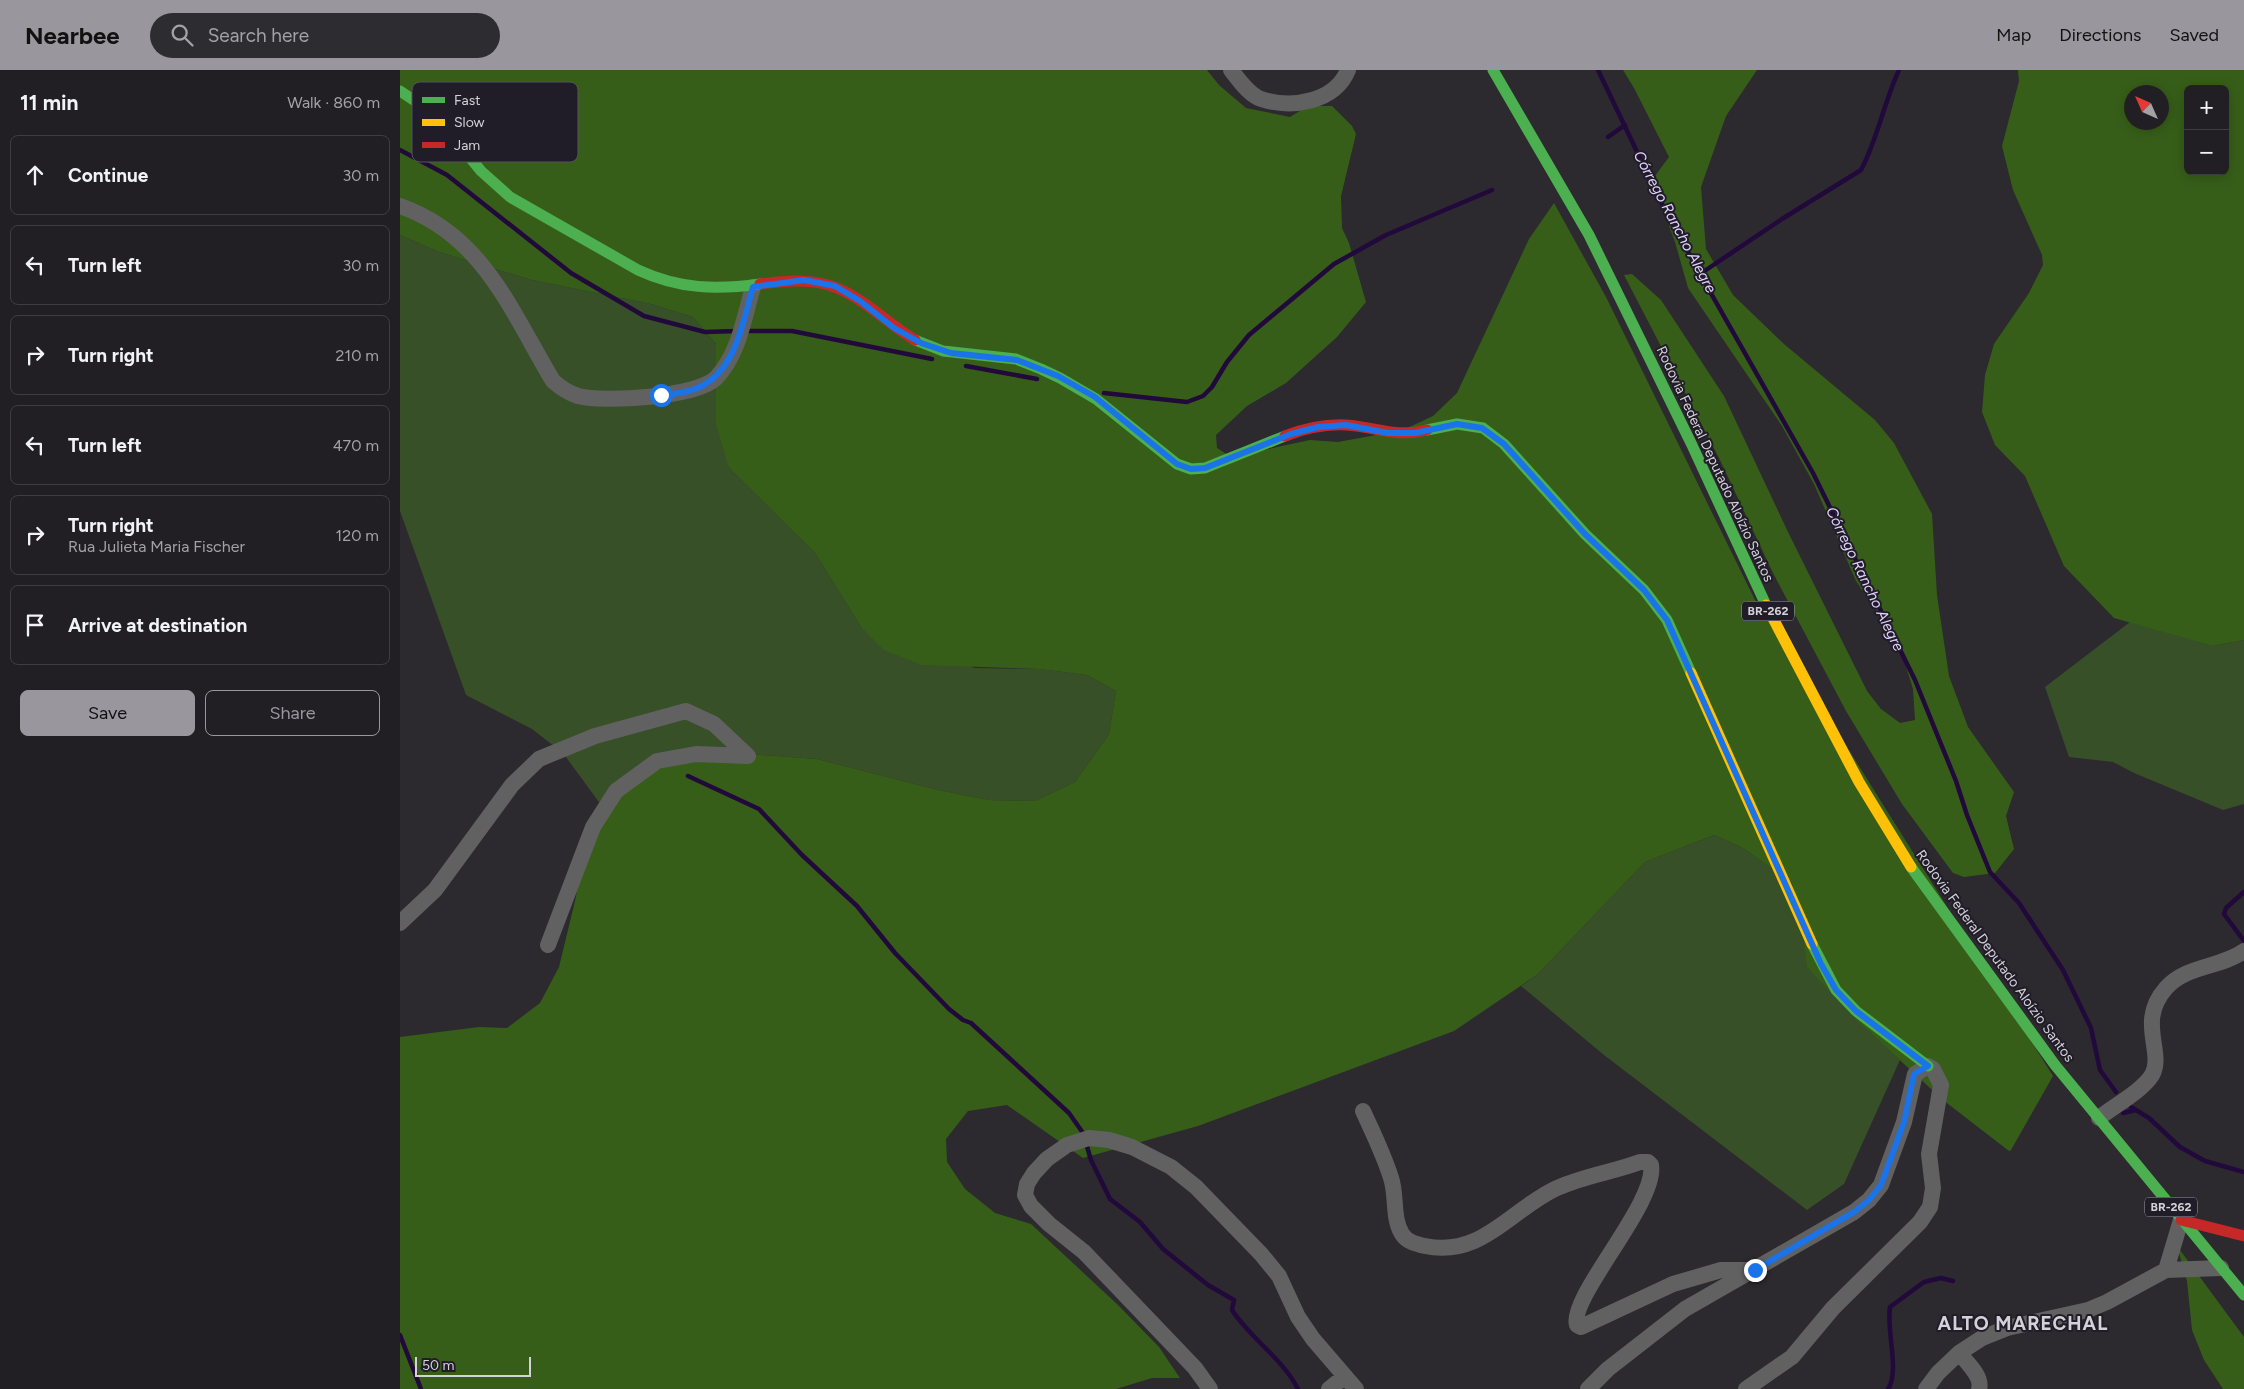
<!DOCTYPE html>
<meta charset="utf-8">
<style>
body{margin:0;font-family:Figtree,sans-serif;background:#2d2c30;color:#f1f3f6}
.controls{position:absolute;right:15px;top:15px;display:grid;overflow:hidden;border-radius:8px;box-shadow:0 2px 12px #0003}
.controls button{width:45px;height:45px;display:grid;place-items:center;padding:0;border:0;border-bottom:1px solid #3e3d41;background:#211f23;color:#f1f3f6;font:25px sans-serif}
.compass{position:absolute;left:1724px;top:15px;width:45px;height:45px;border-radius:50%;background:#211f23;box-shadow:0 2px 12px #0003;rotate:315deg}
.scale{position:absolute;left:15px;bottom:12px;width:116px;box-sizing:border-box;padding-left:5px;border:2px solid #d4d1d9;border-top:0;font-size:14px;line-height:18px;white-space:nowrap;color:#d4d1d9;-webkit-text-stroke:4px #211d28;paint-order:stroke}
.stop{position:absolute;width:15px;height:15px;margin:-11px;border:4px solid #1a73e8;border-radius:50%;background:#fff}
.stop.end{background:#1a73e8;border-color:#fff;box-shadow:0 1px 5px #0008}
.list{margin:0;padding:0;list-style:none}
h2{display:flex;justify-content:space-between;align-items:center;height:65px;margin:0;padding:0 20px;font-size:21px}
h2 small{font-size:16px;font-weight:400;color:#a2a2a6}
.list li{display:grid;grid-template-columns:32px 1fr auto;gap:15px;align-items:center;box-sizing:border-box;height:80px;margin:0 10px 10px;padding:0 10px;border:1px solid #3e3d41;border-radius:8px}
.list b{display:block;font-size:19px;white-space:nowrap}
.list p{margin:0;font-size:16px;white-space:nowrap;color:#a2a2a6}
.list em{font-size:16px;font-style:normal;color:#a2a2a6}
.actions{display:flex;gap:10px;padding:15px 20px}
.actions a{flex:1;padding:11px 0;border:1px solid #99969e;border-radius:8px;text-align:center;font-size:18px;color:#99969e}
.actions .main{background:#99969e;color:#111}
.icon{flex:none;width:28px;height:28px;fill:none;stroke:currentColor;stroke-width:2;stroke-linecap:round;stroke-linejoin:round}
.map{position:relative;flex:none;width:1844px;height:1319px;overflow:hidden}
header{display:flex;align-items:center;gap:30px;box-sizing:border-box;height:70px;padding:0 25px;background:#99969e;color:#111}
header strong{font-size:24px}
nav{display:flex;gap:28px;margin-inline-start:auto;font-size:18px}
.search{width:350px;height:45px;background:#2d2c30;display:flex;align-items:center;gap:12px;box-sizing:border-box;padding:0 18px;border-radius:28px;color:#a2a2a6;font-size:19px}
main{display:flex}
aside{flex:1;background:#211f23}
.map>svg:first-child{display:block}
.green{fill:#375028}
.forest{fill:#375e19;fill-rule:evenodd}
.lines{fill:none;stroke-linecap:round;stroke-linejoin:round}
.stream{stroke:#22093b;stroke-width:4.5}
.street{stroke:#626161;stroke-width:16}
.fast{stroke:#4caf50;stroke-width:11}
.slow{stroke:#ffc107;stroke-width:11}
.jam{stroke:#c62828;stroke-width:11}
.route{stroke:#1a73e8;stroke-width:6}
.labels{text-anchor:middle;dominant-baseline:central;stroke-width:4;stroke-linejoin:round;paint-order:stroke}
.shield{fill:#211d28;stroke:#9e9ba4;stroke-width:1}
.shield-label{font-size:12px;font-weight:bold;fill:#d4d1d9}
.street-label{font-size:14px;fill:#d4d1d9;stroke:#211d28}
.water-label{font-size:15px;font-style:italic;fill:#e2d3fe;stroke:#211d28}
.district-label{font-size:19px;font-weight:bold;letter-spacing:1px;fill:#d4d1d9;stroke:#211d28}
.key{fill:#211d28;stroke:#57535d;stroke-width:1}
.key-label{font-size:14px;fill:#d4d1d9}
</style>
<header>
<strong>Nearbee</strong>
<div class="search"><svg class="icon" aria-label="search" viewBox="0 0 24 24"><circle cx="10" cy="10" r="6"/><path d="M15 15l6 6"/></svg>Search here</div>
<nav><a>Map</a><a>Directions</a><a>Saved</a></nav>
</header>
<main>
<aside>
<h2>11 min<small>Walk · 860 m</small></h2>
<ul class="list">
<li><svg class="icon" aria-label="ahead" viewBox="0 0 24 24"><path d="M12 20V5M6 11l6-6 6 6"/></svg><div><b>Continue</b></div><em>30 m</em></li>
<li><svg class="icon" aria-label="left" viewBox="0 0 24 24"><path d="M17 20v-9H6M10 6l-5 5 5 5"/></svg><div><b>Turn left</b></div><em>30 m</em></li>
<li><svg class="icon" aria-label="right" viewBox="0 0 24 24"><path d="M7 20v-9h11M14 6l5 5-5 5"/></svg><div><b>Turn right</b></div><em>210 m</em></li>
<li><svg class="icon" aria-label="left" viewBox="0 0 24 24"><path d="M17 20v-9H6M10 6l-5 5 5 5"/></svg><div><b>Turn left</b></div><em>470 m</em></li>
<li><svg class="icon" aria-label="right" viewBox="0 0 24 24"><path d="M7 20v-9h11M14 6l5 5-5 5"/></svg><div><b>Turn right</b><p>Rua Julieta Maria Fischer</p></div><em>120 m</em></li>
<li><svg class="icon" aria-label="arrive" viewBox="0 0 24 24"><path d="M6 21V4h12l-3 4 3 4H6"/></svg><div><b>Arrive at destination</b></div></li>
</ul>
<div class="actions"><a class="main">Save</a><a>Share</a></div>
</aside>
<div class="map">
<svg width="1844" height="1319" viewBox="0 0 1844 1319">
<rect width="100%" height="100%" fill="#2c292f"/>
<!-- green -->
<path class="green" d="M0,165L39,182L132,210L251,234L293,247L316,274V310L329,398L415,483L461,557L575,598L640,599L687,605L716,621L709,664L675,712L635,731L589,730L538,720L417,689L280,679L204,739L163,683L132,659L66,625L0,441Z
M1730,552L1812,576L1844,570V734L1823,740L1734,703L1713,692L1669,687L1645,617Z
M1314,765L1343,778L1392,813L1464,957L1500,990L1444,1114L1407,1140L1204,985L1121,916L1138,904L1245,792Z"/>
<!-- forest -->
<path class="forest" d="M0,0H807L819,15L846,38L890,47L908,36H932L952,56L956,64L941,126L942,158L949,173L966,232L937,267L886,313L847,336L816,365L817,378L831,387L910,370L938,372L1003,360L1033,346L1057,323L1129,169L1154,133L1206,227L1355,530L1653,1006L1611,1080L1609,1081L1543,1030L1464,957L1407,897L1402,855L1392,813L1343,778L1314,765L1245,792L1138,904L1054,961L798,1056L683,1088L607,1035L568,1041L546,1069L547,1092L565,1119L595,1143L631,1154L718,1235L759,1277L780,1308H752L716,1319H0V967L79,957L107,958L140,933L159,897L175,831L184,787L204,739L280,679L417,689L538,720L589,730L635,731L675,712L709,664L716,621L687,605L640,599L522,595L484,580L461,557L415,483L329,398L316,354V274L293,247L251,234L132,210L39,182L0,165Z
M1223,0H1357L1326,46L1301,117L1306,179L1333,225L1384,274L1475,350L1494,373L1532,444L1537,525L1549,606L1568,657L1614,722L1606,746L1614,779L1595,803L1564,807L1553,803L1502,734L1446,641L1373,503L1320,390L1224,205L1232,204L1261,230L1324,326L1388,462L1467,621L1481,639L1500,653L1515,650L1513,619L1499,574L1456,511L1414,414L1382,356L1288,218L1275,172L1252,110L1269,87L1234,18Z
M1618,0H1844V570L1812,576L1714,548L1664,496L1625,406L1595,375L1582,342L1585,305L1594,274L1629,223L1643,195L1642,185L1613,120L1602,76L1619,11ZM1788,19H1825V101H1788ZM1762,22V52H1732V22Z
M1777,1176L1844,1267V1319H1823L1804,1290L1792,1260L1787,1211Z"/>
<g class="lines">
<!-- stream -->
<path class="stream" d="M1198,0L1261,132L1300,204L1413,403L1515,610L1556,711L1567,745L1590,802L1619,833L1663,900L1691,958L1700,1000L1716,1022
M1208,67L1225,55
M0,80L47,105L171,203L244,246L305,262L337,261
M1300,204L1382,149L1461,100C1478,68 1484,32 1499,0
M345,261H392L532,289
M566,296L637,309
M704,323L787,332L803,326L812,317L827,292L849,265L934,194L986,165L1092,120
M288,706L359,739L402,785L457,836L495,883L549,939L563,950L571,953L669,1043L683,1063L691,1090L710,1129L740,1152L763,1179L808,1215L834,1230L832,1240C851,1269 882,1288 898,1319
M1844,822L1826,838L1824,844L1844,871
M1731,1037L1749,1048L1780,1077L1805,1091L1844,1102
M1723,1043L1736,1040
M0,1265L21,1319
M1488,1319C1500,1302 1486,1259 1490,1237L1524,1212L1541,1208L1553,1211"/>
<!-- street -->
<path class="street" d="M831,0C839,10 849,25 861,29C892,39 935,32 948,0
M0,136C83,165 111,241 153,311C161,318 168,323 178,326C204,333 297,327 316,308C339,284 344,248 353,217
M0,853L35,820L112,715L139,689L195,666L286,641L314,654L348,686L296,684L257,691L216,721L193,757L148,875
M963,1041C973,1063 984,1085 991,1108C997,1125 992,1148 1002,1164C1007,1172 1016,1174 1025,1176C1082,1188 1111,1139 1157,1118C1184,1106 1213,1102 1240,1092H1248L1251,1095C1258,1132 1168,1228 1177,1255L1181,1257L1273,1214L1321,1200H1350
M1699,1048C1714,1036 1742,1021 1752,1005C1765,982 1736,952 1766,918C1786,895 1820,898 1844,881
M1766,1200L1781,1150
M1559,1283C1566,1292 1583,1306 1579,1319
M810,1319L795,1298L684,1182L649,1154L631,1136L625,1125L627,1114L634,1103L647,1089L667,1075L689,1068L709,1070L732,1077L771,1097L796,1117L861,1184L879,1206L898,1247L913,1269L956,1319
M929,1319L944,1307
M1188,1319L1208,1299L1285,1239L1454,1142L1469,1130L1481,1115L1504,1052L1515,1004L1528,996L1533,999L1541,1015L1529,1084L1533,1118L1530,1137L1520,1152L1433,1238L1392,1287L1346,1319
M1526,1319L1538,1303L1559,1283L1582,1268L1607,1258L1688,1240L1707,1232L1766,1200L1821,1198"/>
<!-- fast -->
<path class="fast" d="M1093,0L1189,165L1291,373L1366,535
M0,21L21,35L46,58L81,101L110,127L238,200C279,219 316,220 360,214
M515,270L543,281L616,289L641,299L660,308L696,329L777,394L791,399L805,398L885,366
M1027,360L1057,354L1083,358L1104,374L1185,464L1244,520L1267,550L1291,603
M1511,797L1655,995L1844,1225
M1412,874L1436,920L1456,941L1528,996"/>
<!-- slow -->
<path class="slow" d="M1366,535L1459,712L1511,797
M1291,603L1412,874"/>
<!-- jam -->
<path class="jam" d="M360,214C385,211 414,208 437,218C466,230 488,254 515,270
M885,366C903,359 926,354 946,355C977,357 994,368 1027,360
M1781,1150L1844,1166"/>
</g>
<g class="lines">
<!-- route -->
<path class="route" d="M261,325C272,324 285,323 295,319C336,303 342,254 353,217L404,210L435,216L460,231L494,258L521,273L551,283L617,290L658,306L695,327L777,394L791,399L805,398L891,364L918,357L946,355L988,363H1015L1057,354L1082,358L1104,374L1185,464L1244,520L1267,550L1421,894L1436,920L1456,941L1528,996L1514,1004L1504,1052L1481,1115L1469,1130L1454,1142L1355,1200"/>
</g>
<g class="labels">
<!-- shield labels -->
<g class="shield">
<rect x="1342" y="531.5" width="52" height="19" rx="4"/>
<rect x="1745" y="1127.5" width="52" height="19" rx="4"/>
</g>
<g class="shield-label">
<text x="1368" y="541">BR-262</text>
<text x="1771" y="1137">BR-262</text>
</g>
<!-- street labels -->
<g class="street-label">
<text transform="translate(1315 394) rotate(65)">Rodovia Federal Deputado Aloízio Santos</text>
<text transform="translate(1595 886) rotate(54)">Rodovia Federal Deputado Aloízio Santos</text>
</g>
<!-- water labels -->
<g class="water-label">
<text transform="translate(1275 152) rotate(62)">Córrego Rancho Alegre</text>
<text transform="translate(1465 509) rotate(64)">Córrego Rancho Alegre</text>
</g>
<!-- district labels -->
<g class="district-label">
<text x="1623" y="1253">ALTO MARECHAL</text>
</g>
</g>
<!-- legend -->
<rect x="12" y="12" width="166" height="80" rx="8" class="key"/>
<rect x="22" y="27" width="23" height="6" fill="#4caf50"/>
<rect x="22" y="49" width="23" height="7" fill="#ffc107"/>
<rect x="22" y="72" width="23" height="6" fill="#c62828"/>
<g class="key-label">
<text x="54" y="35">Fast</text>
<text x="54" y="57">Slow</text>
<text x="54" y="80">Jam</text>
</g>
</svg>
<div class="controls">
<button>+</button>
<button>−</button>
</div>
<svg class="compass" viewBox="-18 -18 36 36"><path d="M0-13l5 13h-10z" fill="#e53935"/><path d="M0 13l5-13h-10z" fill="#a2a2a6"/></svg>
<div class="scale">50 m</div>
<div class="stop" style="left:261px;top:325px"></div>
<div class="stop end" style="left:1355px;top:1200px"></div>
</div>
</main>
